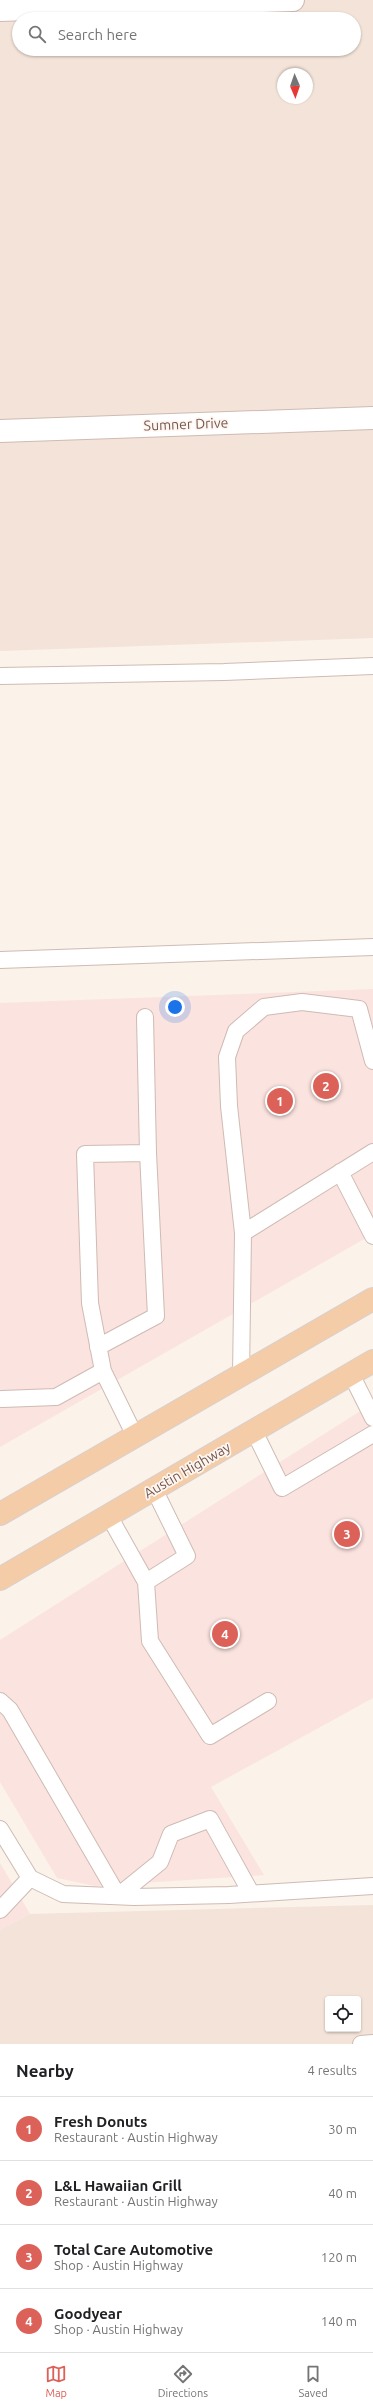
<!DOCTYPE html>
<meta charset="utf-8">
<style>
body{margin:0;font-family:Ubuntu,sans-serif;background:#f6f6f6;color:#202124}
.controls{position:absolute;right:12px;bottom:12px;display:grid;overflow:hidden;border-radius:4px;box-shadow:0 1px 3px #0004}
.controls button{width:36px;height:36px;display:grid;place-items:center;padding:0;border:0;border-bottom:1px solid #e0e0e0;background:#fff;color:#202124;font:20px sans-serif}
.compass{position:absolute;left:277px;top:68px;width:36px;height:36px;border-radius:50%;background:#fff;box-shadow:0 1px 3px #0004;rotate:178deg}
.you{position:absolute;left:175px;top:1007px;width:14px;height:14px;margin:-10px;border:3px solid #fff;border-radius:50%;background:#1a73e8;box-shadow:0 0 0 6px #1a73e833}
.badge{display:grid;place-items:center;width:26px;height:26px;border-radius:50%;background:#dc6159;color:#fff;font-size:13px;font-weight:700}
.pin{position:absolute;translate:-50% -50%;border:2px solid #fff;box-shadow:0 1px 4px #0006}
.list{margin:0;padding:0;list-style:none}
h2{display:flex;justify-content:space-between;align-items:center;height:52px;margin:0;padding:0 16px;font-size:17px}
h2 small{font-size:13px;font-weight:400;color:#757577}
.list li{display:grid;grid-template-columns:26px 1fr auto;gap:12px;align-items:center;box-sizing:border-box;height:64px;padding:0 16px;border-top:1px solid #e0e0e0}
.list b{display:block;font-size:15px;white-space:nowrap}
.list p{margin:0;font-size:13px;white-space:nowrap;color:#757577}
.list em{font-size:13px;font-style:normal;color:#757577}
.icon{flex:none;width:22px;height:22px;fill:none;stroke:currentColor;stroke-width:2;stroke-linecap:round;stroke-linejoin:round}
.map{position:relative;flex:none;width:373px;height:2044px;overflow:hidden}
.search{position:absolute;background:#fff;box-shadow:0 1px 3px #0004;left:12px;right:12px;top:12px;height:44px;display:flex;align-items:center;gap:10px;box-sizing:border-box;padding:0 14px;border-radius:22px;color:#757577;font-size:15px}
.sheet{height:308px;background:#fff}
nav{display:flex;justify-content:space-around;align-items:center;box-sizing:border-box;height:56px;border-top:1px solid #e0e0e0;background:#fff;font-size:11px;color:#757577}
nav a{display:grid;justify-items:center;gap:2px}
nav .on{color:#dc6159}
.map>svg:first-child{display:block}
.residential{fill:#f3e3d9;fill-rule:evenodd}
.commercial{fill:#fbe3df}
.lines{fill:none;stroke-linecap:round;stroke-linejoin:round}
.lane-casing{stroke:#cfbbb3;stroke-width:18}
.street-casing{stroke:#cfbbb3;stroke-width:24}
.primary-casing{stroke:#d8d0ce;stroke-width:24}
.lane{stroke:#fff;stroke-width:16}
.street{stroke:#fff;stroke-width:22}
.primary{stroke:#f5cca8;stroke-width:22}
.labels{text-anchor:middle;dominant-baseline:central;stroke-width:3.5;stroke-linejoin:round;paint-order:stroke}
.street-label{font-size:14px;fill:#75564f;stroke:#fef7f1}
</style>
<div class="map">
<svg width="373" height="2044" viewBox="0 0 373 2044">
<rect width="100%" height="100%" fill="#fbf2ea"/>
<!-- residential -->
<path class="residential" d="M0,0H373V638L0,651ZM19,19H354V49H19ZM283,74H307V98H283Z
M373,1905V2044H0V1930L30,1914ZM328,1999H358V2029H328Z"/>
<!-- commercial -->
<path class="commercial" d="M373,989V1234L0,1447V1003Z
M373,1403V1698L211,1787L264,1875L95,1886L57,1878L0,1782V1640Z
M0,1863L30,1914L0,1930Z"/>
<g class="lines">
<defs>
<path id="lane" d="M0,676L224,672L373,666
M0,960L373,947
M340,1172L373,1236
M243,1233L229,1106L227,1057L236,1031L264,1007L302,1002L359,1009L373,1061
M98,1347L156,1316L148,1153
M103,1371L90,1303L85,1154L148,1153L145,1017
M351,1374L373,1418
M241,1376L243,1233L373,1152
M2,1399L56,1397L103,1371L135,1436
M254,1431L282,1488L373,1434
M109,1516L146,1582L150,1641L210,1736L268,1701
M146,1582L187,1556L154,1489
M0,1701L10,1710L118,1896L160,1862L171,1834L210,1819L251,1893
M0,1829L30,1878L63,1894L134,1897L229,1895L373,1886
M0,1910L30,1878
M361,2044L373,2043"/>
<path id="street" d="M0,10L293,0
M0,431L373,418"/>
<path id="primary" d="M0,1514L373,1299
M0,1579L373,1361"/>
</defs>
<!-- lane casing -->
<use href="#lane" class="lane-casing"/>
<!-- street casing -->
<use href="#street" class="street-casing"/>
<!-- primary casing -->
<use href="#primary" class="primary-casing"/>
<!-- lane -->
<use href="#lane" class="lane"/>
<!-- street -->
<use href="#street" class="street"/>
<!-- primary -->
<use href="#primary" class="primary"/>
</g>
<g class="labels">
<!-- street labels -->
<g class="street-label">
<text transform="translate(186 424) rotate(-2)">Sumner Drive</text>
<text transform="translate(187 1470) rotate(-30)">Austin Highway</text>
</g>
</g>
</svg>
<div class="controls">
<button><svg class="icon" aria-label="locate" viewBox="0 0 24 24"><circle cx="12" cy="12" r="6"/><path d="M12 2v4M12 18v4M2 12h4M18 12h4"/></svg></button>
</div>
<svg class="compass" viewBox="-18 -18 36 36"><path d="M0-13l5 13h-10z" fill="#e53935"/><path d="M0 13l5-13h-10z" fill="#757577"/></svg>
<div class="you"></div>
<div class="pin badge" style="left:280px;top:1101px">1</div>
<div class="pin badge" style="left:326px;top:1086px">2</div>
<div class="pin badge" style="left:347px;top:1534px">3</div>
<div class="pin badge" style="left:225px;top:1634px">4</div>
<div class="search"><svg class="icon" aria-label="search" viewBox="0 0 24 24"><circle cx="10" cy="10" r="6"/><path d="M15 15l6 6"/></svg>Search here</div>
</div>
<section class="sheet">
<h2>Nearby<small>4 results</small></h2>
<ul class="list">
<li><span class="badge">1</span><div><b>Fresh Donuts</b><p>Restaurant · Austin Highway</p></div><em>30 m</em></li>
<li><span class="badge">2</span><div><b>L&amp;L Hawaiian Grill</b><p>Restaurant · Austin Highway</p></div><em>40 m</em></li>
<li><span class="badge">3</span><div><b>Total Care Automotive</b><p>Shop · Austin Highway</p></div><em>120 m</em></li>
<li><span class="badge">4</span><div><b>Goodyear</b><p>Shop · Austin Highway</p></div><em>140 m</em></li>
</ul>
</section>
<nav>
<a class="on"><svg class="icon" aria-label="map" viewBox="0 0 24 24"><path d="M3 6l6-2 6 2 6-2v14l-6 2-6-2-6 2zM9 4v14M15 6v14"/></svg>Map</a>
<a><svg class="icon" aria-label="directions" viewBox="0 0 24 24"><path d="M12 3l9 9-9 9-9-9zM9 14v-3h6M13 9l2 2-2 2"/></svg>Directions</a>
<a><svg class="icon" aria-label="saved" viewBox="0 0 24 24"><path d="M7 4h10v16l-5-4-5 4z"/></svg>Saved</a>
</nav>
